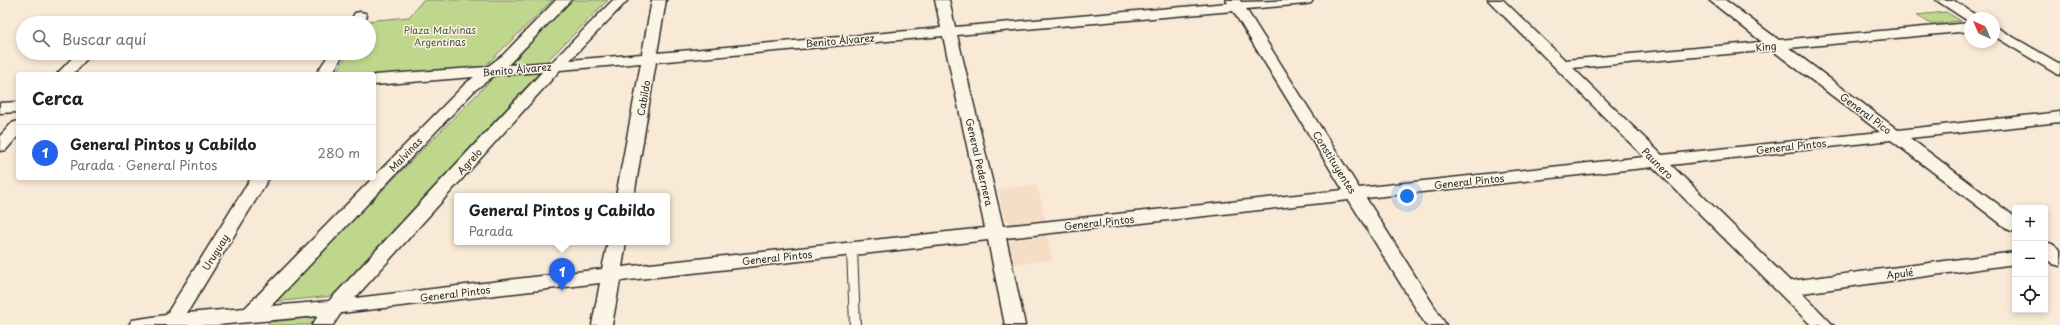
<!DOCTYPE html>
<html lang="es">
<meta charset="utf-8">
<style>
body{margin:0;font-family:"Playpen Sans",sans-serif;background:#f6f6f6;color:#202124}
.controls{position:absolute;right:12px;bottom:12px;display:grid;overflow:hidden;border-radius:4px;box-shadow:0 2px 6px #0003}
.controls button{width:36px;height:36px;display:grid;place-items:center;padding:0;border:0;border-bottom:1px solid #e0e0e0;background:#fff;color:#202124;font:20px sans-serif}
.compass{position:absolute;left:1964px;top:12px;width:36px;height:36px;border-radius:50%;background:#fff;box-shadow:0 2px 6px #0003;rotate:316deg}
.you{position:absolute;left:1407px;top:196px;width:14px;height:14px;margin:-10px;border:3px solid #fff;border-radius:50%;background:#1a73e8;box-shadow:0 0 0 6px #1a73e833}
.badge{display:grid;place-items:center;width:26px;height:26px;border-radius:50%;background:#2563eb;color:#fff;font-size:13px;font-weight:700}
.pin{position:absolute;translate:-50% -33px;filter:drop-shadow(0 1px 2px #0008)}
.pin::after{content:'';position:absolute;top:21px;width:14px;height:12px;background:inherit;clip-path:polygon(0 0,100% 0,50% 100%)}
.popup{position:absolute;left:454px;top:193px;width:216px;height:52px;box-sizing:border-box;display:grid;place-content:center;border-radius:4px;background:#fff;filter:drop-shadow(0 1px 3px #0005);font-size:13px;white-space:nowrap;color:#757577}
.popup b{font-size:15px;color:#202124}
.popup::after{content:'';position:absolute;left:50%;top:100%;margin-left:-8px;border:8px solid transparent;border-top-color:#fff}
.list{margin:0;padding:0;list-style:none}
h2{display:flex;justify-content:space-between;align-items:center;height:52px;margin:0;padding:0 16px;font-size:17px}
h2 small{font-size:13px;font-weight:400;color:#757577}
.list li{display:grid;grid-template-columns:26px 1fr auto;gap:12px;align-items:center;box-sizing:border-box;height:56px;padding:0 16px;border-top:1px solid #e0e0e0}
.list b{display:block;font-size:15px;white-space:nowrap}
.list p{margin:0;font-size:13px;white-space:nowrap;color:#757577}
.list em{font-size:13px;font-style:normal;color:#757577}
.icon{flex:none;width:22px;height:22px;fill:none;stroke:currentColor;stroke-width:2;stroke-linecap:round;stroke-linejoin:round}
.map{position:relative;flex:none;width:2060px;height:325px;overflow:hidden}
.search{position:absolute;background:#fff;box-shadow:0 2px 6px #0003;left:16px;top:16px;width:360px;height:44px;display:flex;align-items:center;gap:10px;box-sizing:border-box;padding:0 14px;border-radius:22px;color:#757577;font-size:15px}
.panel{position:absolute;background:#fff;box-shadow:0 2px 6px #0003;left:16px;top:72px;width:360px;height:108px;border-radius:4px}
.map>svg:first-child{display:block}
.built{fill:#f6ddc6}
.green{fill:#bfd78d;stroke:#75815c}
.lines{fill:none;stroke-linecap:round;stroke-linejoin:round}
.service-casing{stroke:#2b2b2b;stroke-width:12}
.minor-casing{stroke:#2b2b2b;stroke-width:3}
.service{stroke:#fcf5e5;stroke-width:10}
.minor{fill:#fcf5e5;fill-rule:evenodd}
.labels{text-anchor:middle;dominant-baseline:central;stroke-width:3;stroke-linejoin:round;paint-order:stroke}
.park-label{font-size:10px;fill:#505644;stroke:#fcf5e5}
.street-label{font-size:10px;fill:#2b2b2b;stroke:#fcf5e5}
</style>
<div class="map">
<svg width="2060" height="325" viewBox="0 0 2060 325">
<rect width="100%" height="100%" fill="#f9ead7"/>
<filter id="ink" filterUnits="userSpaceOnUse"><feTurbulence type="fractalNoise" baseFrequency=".025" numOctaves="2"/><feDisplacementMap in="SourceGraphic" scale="8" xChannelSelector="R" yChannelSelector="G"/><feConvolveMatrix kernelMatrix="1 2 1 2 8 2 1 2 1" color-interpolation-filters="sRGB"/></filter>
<g filter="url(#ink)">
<!-- built -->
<path class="built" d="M1037,185L1046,221L1019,224H1014L1005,218L998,189Z
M1046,235L1053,260L1012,265L1007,244L1008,241Z"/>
<!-- green -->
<path class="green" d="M423,0H553L484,67L374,75L336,74L348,53H369V23H364L366,21L409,17Z
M572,0H608L544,64L509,66Z
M1946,12L1961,21L1931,24L1916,15Z
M539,73L332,296L272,302L495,76Z
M317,317L312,325H267L269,322Z"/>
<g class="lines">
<defs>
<path id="service" d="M852,249L855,325"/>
<path id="minor" d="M556,0H571L508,65L552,62L613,0H628L570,60L642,54L652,0H666L657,53L941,28L935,0H949L955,27L1228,3L1226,0H1240L1241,2L1313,0L1311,3L1306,4L1246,9L1359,188L1644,157L1488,0H1503L1565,60L1762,42L1709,0H1725L1779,40L1970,23V31L1789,48L1898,130L2060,112V122L1910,138L2015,217V232L2009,230L1891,140L1671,165L1790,281L2015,252V264L1802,293L1833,325H1811L1653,167L1366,198L1446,325H1426L1349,200L1006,238L1025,325H1005L988,240L620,281L612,325H592L600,283L341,313L333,325H312L318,316L217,325H129L132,320L166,315L251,178H269L187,313L245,308L465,84L474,77L374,85V75L487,67L503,55ZM1233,11L1343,190L1003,226L957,35ZM943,36L985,228L622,267L626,242H608L602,269L355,298L560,70L641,63L616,196H634L656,62ZM1772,50L1880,132L1662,155L1573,68ZM542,72L329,301L271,306L475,90L495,75Z
M1936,0H1953L1980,18H1970V22L1968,21Z
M360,12L365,13L367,16L363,23H349L355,13Z
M1994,26L2060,64V75L2055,73L1994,36Z
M77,53H92L73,74H57Z
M330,53H344L332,74H316Z
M18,102V112L0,113V103Z
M18,121V136L6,150L0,151V136L12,123Z
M2045,242L2052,244L2060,250V266L2053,264L2045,258Z"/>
</defs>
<!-- service casing -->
<use href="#service" class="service-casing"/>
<!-- minor casing -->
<use href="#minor" class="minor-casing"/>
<!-- service -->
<use href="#service" class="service"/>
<!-- minor -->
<use href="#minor" class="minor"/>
</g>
</g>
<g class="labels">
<!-- park labels -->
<g class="park-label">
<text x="440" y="29">Plaza Malvinas<tspan x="440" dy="12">Argentinas</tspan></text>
</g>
<!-- street labels -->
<g class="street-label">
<text transform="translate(840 40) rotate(-5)">Benito Álvarez</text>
<text transform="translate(1766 46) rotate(-5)">King</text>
<text transform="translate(517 69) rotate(-5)">Benito Álvarez</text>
<text transform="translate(643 98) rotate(-80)">Cabildo</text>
<text transform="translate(1866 113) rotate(37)">General Pico</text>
<text transform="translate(1791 146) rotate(-6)">General Pintos</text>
<text transform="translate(405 154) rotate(-46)">Malvinas</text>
<text transform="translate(469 161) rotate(-47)">Agrelo</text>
<text transform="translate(980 162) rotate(77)">General Pedernera</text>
<text transform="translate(1335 162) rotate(58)">Constituyentes</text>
<text transform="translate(1658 163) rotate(45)">Paunero</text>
<text transform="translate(1469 181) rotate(-6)">General Pintos</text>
<text transform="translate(1099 222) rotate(-6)">General Pintos</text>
<text transform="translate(215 252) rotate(-58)">Uruguay</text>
<text transform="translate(777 257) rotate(-6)">General Pintos</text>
<text transform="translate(1900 273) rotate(-7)">Apulé</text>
<text transform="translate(455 293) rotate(-7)">General Pintos</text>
</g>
</g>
</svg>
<div class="controls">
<button>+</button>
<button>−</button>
<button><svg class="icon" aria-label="locate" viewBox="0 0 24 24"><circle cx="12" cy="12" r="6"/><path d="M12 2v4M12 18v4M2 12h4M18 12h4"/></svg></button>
</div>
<svg class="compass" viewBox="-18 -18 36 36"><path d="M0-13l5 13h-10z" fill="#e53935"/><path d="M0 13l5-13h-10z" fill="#757577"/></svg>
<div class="you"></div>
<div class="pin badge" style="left:562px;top:291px">1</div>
<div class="popup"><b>General Pintos y Cabildo</b>Parada</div>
<div class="search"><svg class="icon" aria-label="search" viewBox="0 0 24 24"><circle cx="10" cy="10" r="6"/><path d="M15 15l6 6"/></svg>Buscar aquí</div>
<section class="panel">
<h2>Cerca<small></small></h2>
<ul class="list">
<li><span class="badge">1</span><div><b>General Pintos y Cabildo</b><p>Parada · General Pintos</p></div><em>280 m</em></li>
</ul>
</section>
</div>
